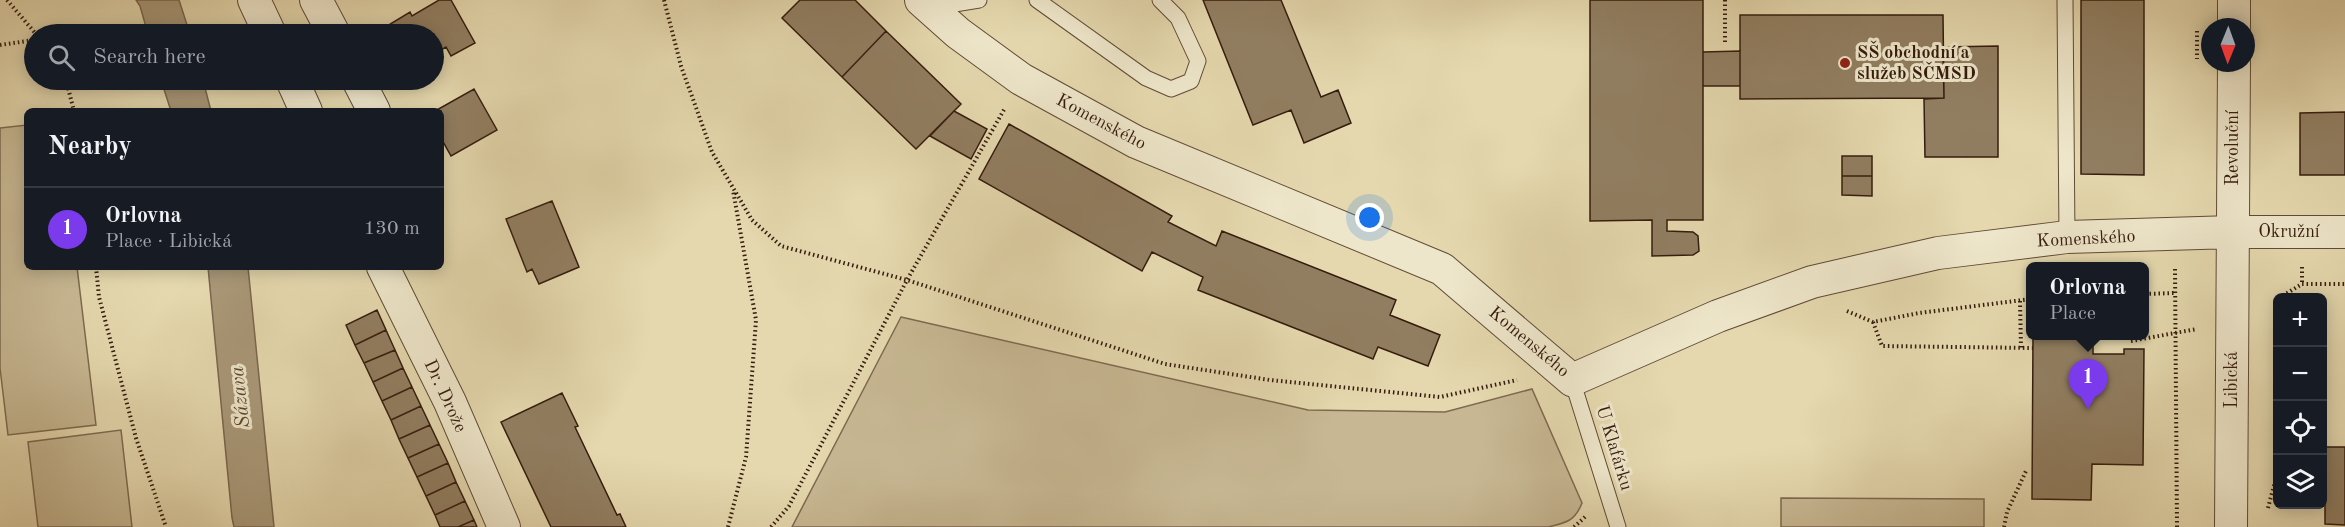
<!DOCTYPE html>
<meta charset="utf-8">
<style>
body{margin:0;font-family:"Old Standard TT",serif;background:#242831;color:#f1f3f6}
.controls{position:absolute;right:18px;bottom:18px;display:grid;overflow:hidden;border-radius:9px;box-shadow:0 3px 15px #0003}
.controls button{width:54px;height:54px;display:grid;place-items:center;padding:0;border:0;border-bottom:2px solid #363941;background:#171b24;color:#f1f3f6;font:30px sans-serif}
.compass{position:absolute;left:2201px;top:18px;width:54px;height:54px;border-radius:50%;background:#171b24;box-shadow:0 3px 15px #0003;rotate:181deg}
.you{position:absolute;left:1370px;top:218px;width:21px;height:21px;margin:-15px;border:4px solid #fff;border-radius:50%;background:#1a73e8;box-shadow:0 0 0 9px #1a73e833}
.badge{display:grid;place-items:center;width:39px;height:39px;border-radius:50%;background:#7c3aed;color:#fff;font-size:20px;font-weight:700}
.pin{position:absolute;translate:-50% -50px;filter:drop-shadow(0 2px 3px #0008)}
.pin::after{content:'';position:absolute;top:32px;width:21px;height:18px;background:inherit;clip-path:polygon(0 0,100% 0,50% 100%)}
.popup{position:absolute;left:2026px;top:262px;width:123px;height:78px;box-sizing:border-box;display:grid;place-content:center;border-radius:9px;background:#171b24;filter:drop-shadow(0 2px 4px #0005);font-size:20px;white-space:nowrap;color:#9ea1a6}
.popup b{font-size:22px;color:#f1f3f6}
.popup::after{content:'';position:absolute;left:50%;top:100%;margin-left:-12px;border:12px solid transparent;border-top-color:#171b24}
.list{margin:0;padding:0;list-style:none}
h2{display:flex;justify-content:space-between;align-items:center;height:78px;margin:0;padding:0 24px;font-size:26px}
h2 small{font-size:20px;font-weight:400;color:#9ea1a6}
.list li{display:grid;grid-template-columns:39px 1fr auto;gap:18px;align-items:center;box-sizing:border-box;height:84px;padding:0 24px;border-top:2px solid #363941}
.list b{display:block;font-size:22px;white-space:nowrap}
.list p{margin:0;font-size:20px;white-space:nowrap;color:#9ea1a6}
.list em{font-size:20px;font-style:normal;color:#9ea1a6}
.icon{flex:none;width:33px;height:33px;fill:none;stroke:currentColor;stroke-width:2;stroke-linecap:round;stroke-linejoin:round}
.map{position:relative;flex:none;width:2345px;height:527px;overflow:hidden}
.search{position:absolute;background:#171b24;box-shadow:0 3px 15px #0003;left:24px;top:24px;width:420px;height:66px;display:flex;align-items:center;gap:15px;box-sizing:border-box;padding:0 21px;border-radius:33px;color:#9ea1a6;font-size:22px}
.panel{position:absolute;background:#171b24;box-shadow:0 3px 15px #0003;left:24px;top:108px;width:420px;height:162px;border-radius:9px}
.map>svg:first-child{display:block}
.green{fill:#c7b893;stroke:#7e6a50;stroke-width:1.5}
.water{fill:#a99878;stroke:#7b664e;stroke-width:1.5}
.building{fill:#917e61;stroke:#351c0e;stroke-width:1.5}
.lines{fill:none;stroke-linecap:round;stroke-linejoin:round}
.lane-casing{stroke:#614b36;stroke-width:17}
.street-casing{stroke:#614b36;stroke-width:34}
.path{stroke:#351c0e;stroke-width:4;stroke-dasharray:1.5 3;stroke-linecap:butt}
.lane{stroke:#eee6ca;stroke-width:15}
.street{stroke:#eee6ca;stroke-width:32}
.poi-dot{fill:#8f2418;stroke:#eee6ca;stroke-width:2}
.labels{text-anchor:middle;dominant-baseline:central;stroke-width:6;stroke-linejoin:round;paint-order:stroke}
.poi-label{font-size:18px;font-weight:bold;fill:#351c0e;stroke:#eee6ca;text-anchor:start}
.street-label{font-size:18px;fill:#351c0e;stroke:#eee6ca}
.water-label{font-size:20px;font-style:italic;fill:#5e4733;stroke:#eee6ca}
</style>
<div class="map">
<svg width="2345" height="527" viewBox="0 0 2345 527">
<rect width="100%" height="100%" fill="#e5d8ae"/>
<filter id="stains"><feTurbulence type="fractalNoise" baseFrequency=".00333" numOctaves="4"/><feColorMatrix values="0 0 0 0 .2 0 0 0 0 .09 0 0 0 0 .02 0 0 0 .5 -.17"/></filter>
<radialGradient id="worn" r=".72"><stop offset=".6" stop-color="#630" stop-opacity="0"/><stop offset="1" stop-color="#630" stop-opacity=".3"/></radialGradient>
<!-- green -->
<path class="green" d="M27,125V267H77L96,425L8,435L0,368V128Z
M901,317L1308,410L1445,412L1532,389L1582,503C1575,521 1566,523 1548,527H792Z
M121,430L132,527H38L28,442Z
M1781,498L1984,499V527H1781Z"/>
<!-- water -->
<path class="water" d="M136,0H179L190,34H148L140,6Z
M161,80H203L211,111H171Z
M208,267H248L274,527H234L232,518Z"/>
<!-- building -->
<path class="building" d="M439,0H451L475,43L451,56L446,47L434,54V34H392L387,26L410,12L412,16Z
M800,0H855L886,31L842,77L782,18Z
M1203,0H1281L1321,97L1338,90L1351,123L1304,143L1291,110L1253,125Z
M1590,0H1703V220H1667V231L1693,232L1698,236L1699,251L1693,255L1652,256V220L1590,221Z
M2081,0H2144V175L2081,174Z
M1740,15H1943L1944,98L1740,99Z
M886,31L961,104L916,149L842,77Z
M1998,46V157H1925L1924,99L1944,98L1943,47Z
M1740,51V86H1703V52Z
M474,89L497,130L451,156L441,138V111H435Z
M954,111L987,129L971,159L930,136Z
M2345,112V175H2300V113Z
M1009,124L1172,216L1168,222L1216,246L1222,231L1396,300L1390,315L1440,335L1428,366L1378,347L1373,359L1198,290L1203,277L1152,252L1142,271L979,179Z
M1842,156H1872V176H1842Z
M1842,176H1872V196L1842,195Z
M552,201L579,267L539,284L532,269L527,272L506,219Z
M377,310L386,330L355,345L346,325Z
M386,330L395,350L364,363L355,345Z
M2033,336H2093V354H2124V349H2144L2143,465L2092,464L2091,500L2032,499Z
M395,350L403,368L373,382L364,363Z
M403,368L412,387L382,401L373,382Z
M412,387L421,406L391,420L382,401Z
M562,393L578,426L575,427L617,515L620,514L626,527H551L501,422Z
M421,406L430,425L399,439L391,420Z
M430,425L439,444L408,458L399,439Z
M439,444L448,463L417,477L408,458Z
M2325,447H2345V525L2325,524Z
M448,463L456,482L426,496L417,477Z
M456,482L465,501L435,515L426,496Z
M465,501L474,520L458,527H440L435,515Z
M474,520L477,527H458Z"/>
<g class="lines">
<defs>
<path id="lane" d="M1037,0L1146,78L1171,89L1191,81L1198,61L1178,18L1160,0
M2065,0L2067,237
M930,8L979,0
M1572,380L1618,527"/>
<path id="street" d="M254,0L270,34
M316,0L334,34
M921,0L958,33L1021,79L1136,142L1442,269L1572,380L1718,316L1812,282L1938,253L2067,237L2233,232H2345
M2234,27V0
M292,80L306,111
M358,80L374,111
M383,267L450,402L504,527
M2231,527L2234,63"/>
</defs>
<!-- lane casing -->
<use href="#lane" class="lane-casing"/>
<!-- street casing -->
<use href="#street" class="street-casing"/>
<!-- path -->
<path class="path" d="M7,0L36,34
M664,0L681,66L712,152L752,220L781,246L907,280L1165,364L1270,380L1440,397L1517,380
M2197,31V59
M1725,42V0
M0,45L34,40
M66,80L74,111
M96,267L99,297L136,438L166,527
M2302,267V284
M2175,269L2177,527
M2145,294L2175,293
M2279,298L2302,284H2345
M2020,301L2021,348
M1847,311L1873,322L1919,313L2031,299
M1873,322L1882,346L2033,348
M2131,341L2197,329
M2268,508L2275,482V323L2278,298
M728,527L746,457L756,320L733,190
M771,527L789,506L907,280L1005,108
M1574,527L1586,516
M2004,527L2007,512L2026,471"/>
<!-- lane -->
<use href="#lane" class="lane"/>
<!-- street -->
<use href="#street" class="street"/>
</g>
<!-- markers -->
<circle class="poi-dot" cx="1845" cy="63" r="6"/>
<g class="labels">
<!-- poi labels -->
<g class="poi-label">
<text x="1857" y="53">SŠ obchodní a<tspan x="1857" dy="21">služeb SČMSD</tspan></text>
</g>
<!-- street labels -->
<g class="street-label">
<text transform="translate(1101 122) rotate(28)">Komenského</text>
<text transform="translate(2233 148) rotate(-90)">Revoluční</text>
<text x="2289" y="232">Okružní</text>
<text transform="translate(2086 239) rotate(-3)">Komenského</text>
<text transform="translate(1529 342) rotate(40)">Komenského</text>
<text transform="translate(2232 380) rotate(-90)">Libická</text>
<text transform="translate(445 396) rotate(65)">Dr. Drože</text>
<text transform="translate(1614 448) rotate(73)">U Klafárku</text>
</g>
<!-- water labels -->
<g class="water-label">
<text transform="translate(241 397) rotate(-96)">Sázava</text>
</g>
</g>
<rect width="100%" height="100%" filter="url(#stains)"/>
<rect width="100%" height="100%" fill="url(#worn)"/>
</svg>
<div class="controls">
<button>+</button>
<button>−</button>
<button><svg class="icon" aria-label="locate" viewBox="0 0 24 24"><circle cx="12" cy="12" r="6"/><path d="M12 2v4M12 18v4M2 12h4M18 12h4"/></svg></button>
<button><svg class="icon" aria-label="layers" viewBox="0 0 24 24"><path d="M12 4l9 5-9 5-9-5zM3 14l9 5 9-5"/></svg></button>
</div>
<svg class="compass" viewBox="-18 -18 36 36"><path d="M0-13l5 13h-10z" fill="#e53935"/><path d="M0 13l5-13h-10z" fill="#9ea1a6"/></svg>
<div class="you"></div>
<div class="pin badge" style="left:2088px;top:409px">1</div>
<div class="popup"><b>Orlovna</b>Place</div>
<div class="search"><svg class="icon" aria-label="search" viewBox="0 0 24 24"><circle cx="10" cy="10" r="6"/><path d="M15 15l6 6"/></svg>Search here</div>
<section class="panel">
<h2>Nearby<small></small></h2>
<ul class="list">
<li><span class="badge">1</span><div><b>Orlovna</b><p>Place · Libická</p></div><em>130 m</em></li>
</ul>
</section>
</div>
